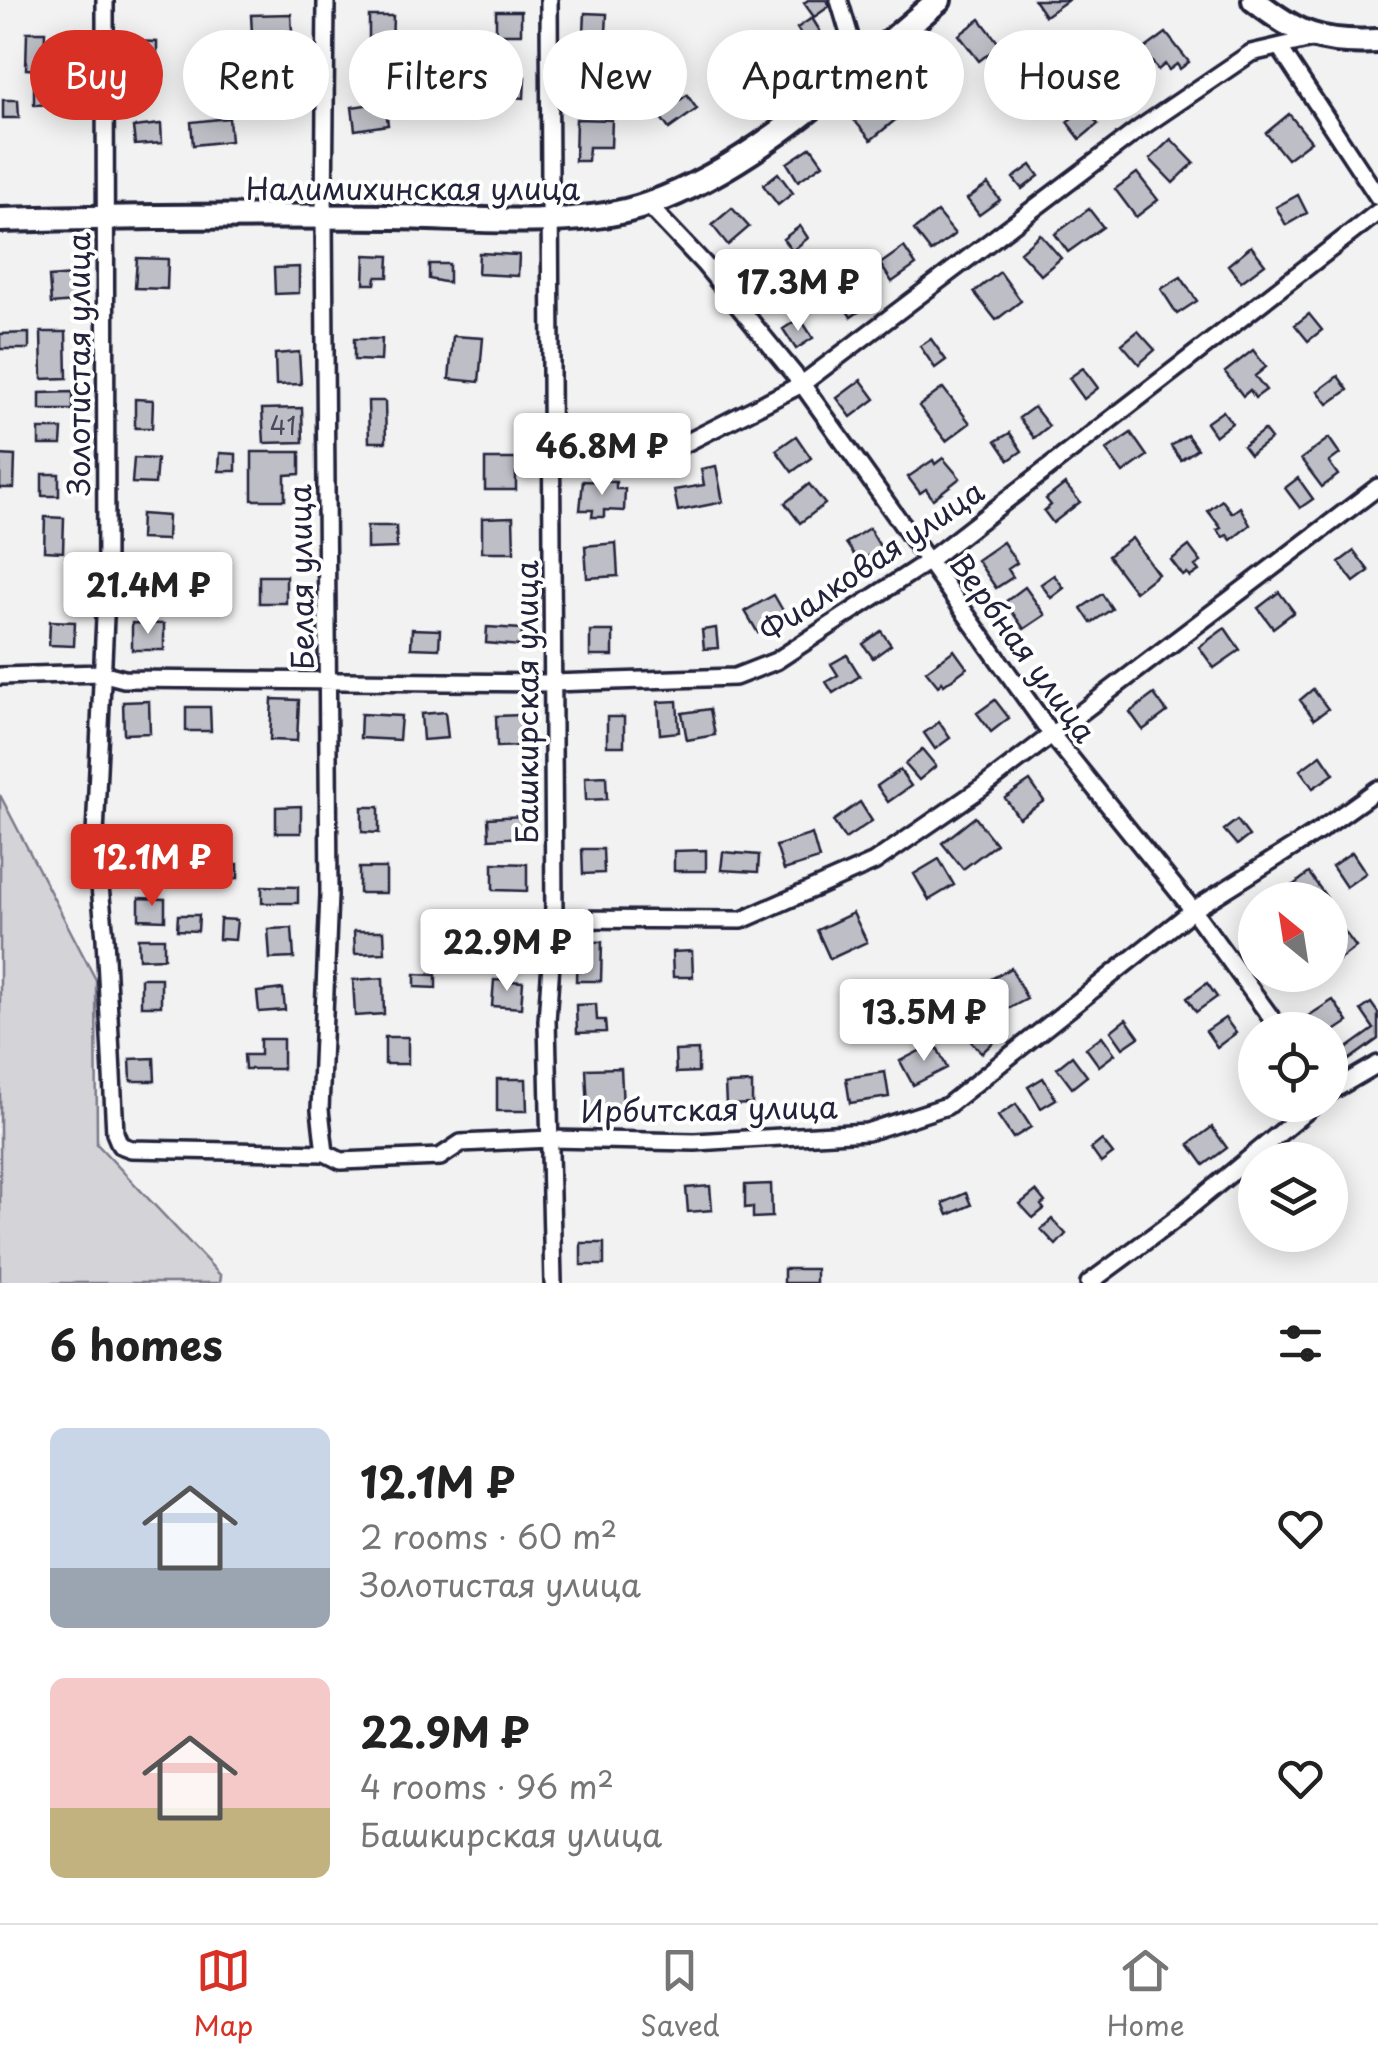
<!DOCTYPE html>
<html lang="en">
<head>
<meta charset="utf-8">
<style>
  :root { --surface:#fff; --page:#f2f2f2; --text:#222; --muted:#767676; --line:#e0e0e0; --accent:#d93025 }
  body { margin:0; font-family:"Playpen Sans",sans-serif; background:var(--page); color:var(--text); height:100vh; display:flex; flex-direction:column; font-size:38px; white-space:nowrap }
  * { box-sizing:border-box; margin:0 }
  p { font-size:32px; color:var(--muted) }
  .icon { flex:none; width:55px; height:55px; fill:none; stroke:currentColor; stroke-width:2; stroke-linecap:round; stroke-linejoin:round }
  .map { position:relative; height:1283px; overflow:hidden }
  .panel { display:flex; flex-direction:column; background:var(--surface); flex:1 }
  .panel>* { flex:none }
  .hud { position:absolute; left:30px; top:30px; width:1320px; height:90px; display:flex; gap:20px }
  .needle { width:65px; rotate:330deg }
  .controls { position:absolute; left:1238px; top:882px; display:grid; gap:20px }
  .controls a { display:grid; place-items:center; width:110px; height:110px; border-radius:50%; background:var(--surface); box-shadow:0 5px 25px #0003; font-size:50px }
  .price { position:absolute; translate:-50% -85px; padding:0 22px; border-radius:10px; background:#fff; color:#222; font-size:32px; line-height:65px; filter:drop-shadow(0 2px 5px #0008) }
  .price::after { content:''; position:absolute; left:50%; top:60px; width:30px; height:22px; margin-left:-15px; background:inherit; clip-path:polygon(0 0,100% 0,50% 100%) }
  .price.on { background:var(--accent); color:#fff }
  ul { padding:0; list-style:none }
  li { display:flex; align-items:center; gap:30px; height:250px; padding:0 50px }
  li span { display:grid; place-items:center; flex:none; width:280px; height:200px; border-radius:15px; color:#555 }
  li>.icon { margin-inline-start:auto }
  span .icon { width:120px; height:120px; fill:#fffc; stroke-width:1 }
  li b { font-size:42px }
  h2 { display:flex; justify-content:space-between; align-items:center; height:120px; padding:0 50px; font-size:42px }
  .tag { padding:0 35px; border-radius:45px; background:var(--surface); box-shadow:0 5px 25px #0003; font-size:35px; line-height:90px }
  .tag.on { background:var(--accent); color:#fff }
  .tab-bar { display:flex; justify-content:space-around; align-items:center; height:140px; border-top:2px solid var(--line); background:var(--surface); font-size:28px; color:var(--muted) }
  .tab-bar a { display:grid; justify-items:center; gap:5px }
  .tab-bar .on { color:var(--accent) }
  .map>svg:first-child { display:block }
</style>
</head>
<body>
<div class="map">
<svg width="1378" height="1283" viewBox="0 0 1378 1283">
  <rect width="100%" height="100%" fill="#f2f2f3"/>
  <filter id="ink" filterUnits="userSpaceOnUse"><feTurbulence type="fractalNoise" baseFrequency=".01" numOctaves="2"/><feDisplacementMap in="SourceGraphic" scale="20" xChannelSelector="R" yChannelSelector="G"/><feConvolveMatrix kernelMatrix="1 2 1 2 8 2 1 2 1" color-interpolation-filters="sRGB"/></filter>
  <g filter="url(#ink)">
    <path fill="#d3d3d8" stroke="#7a7a8a" stroke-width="2.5" d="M 0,795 L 96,980 L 97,1144 L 221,1276 L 220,1283 L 0,1283 Z"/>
    <path fill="#bebec6" stroke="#22223b" stroke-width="2.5" d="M 808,0 L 826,0 L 830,6 L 814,17 L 804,3 Z
      M 1034,0 L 1068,0 L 1045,16 Z
      M 496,11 L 521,11 L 521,34 L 496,34 Z
      M 585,13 L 607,14 L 606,33 L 584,33 Z
      M 291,14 L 293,50 L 253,52 L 251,15 Z
      M 369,16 L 393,16 L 392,47 L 369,47 Z
      M 812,18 L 820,31 L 805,41 L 797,28 Z
      M 980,19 L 1000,45 L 979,61 L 959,35 Z
      M 27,32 L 45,32 L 44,70 L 26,69 Z
      M 1166,33 L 1189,62 L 1180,69 L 1177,64 L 1169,70 L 1165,64 L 1158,70 L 1143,50 Z
      M 134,41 L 157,42 L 157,73 L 134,73 Z
      M 436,47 L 438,57 L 414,60 L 413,50 Z
      M 1127,55 L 1143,79 L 1117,97 L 1101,74 Z
      M 744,59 L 757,76 L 732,95 L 719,79 Z
      M 933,65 L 945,82 L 913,104 L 894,76 L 906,67 L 914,78 Z
      M 429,71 L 445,71 L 444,93 L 429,93 Z
      M 495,75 L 525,77 L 524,98 L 493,96 Z
      M 60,84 L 60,104 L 34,105 L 34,85 Z
      M 687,95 L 697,109 L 669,129 L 659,115 Z
      M 882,96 L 900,116 L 871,140 L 854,120 Z
      M 3,100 L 18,100 L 19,118 L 3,118 Z
      M 385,102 L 388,125 L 355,130 L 352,107 Z
      M 1084,107 L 1098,124 L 1080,139 L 1067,122 Z
      M 1289,114 L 1311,141 L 1287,159 L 1266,133 Z
      M 229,118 L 231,141 L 193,145 L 191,122 Z
      M 576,119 L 612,120 L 611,147 L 589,147 L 588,161 L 575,161 Z
      M 161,124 L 162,143 L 135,145 L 133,127 Z
      M 1171,139 L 1194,163 L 1173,183 L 1150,159 Z
      M 811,147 L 823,164 L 798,181 L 787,163 Z
      M 1031,165 L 1039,176 L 1022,189 L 1013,178 Z
      M 778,173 L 793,193 L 778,205 L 763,185 Z
      M 1137,173 L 1158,200 L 1136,217 L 1115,189 Z
      M 988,184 L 1000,200 L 979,215 L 967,199 Z
      M 1298,195 L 1307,213 L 1286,225 L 1276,207 Z
      M 732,208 L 749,227 L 728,245 L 712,225 Z
      M 1089,209 L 1103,227 L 1068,252 L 1055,234 Z
      M 937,212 L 955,234 L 931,252 L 914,230 Z
      M 800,226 L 808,238 L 792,251 L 783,239 Z
      M 1040,234 L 1061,258 L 1041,275 L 1020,252 Z
      M 1251,246 L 1265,264 L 1241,282 L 1228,265 Z
      M 904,247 L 916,265 L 892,282 L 880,264 Z
      M 479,253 L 519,255 L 518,276 L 478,274 Z
      M 365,255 L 389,256 L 388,277 L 376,277 L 375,284 L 364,284 Z
      M 137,258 L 168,259 L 167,289 L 135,288 Z
      M 429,264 L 449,264 L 449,283 L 429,279 Z
      M 299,267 L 299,293 L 275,294 L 274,268 Z
      M 1000,272 L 1021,301 L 996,320 L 974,292 Z
      M 72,275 L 74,302 L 51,304 L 49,277 Z
      M 1181,277 L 1197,301 L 1177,314 L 1161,289 Z
      M 851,286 L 863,309 L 851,317 L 837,296 Z
      M 1309,314 L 1322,330 L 1308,341 L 1295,325 Z
      M 800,318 L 813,338 L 796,349 L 783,329 Z
      M 1138,331 L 1155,350 L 1139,364 L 1122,344 Z
      M 41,332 L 66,332 L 67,378 L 42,379 Z
      M 29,333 L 29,349 L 0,349 L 0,334 Z
      M 453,336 L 483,338 L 479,382 L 449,379 Z
      M 354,339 L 382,339 L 381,361 L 354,360 Z
      M 931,339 L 946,360 L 935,368 L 920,346 Z
      M 1253,350 L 1266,367 L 1255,376 L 1266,390 L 1255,398 L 1250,390 L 1243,396 L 1225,372 Z
      M 299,352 L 301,384 L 276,385 L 275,354 Z
      M 1083,368 L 1098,388 L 1084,399 L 1069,378 Z
      M 1338,376 L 1348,390 L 1328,404 L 1318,391 Z
      M 861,380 L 875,399 L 851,417 L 837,398 Z
      M 943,388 L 970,423 L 946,441 L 919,406 Z
      M 73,392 L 73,410 L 40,410 L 40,393 Z
      M 135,399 L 153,400 L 152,428 L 135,428 Z
      M 368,401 L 385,401 L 386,442 L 369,442 Z
      M 1034,407 L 1049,426 L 1034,438 L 1019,418 Z
      M 302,408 L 303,442 L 264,443 L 262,409 Z
      M 1223,411 L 1232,423 L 1215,436 L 1206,423 Z
      M 39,429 L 62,429 L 61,445 L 39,445 Z
      M 1264,430 L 1271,439 L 1250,455 L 1243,446 Z
      M 1010,433 L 1022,451 L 1009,460 L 996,441 Z
      M 1131,433 L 1147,456 L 1123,473 L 1106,450 Z
      M 1187,435 L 1197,449 L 1181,460 L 1171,446 Z
      M 796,436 L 811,458 L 792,472 L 776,450 Z
      M 1329,438 L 1340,454 L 1329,462 L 1338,475 L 1322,487 L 1301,459 Z
      M 252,452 L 300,452 L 300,474 L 285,475 L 285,500 L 252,500 Z
      M 220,453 L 236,454 L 236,471 L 219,471 Z
      M 0,455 L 15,456 L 14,488 L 0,488 Z
      M 134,458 L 157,459 L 155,484 L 132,483 Z
      M 943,458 L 960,478 L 933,499 L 926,489 L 920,493 L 908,477 L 933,460 L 935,464 Z
      M 485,459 L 516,459 L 516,490 L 485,490 Z
      M 716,466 L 723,502 L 678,511 L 674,490 L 704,485 L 701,469 Z
      M 42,474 L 59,474 L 59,496 L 42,496 Z
      M 1298,478 L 1313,499 L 1300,508 L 1285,488 Z
      M 583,481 L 616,482 L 616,489 L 625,489 L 624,511 L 604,510 L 604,517 L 592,517 L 593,510 L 580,510 Z
      M 809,484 L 825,504 L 800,523 L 785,503 Z
      M 1065,484 L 1080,502 L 1053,523 L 1044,511 L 1051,505 L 1046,499 Z
      M 1222,500 L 1232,513 L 1240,507 L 1250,525 L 1231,540 L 1227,535 L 1223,537 L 1217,530 L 1221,528 L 1208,511 Z
      M 141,514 L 168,516 L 167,540 L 140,539 Z
      M 45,517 L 64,518 L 63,552 L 44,551 Z
      M 513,517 L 514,552 L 482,552 L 482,518 Z
      M 367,526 L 396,526 L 397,548 L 367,549 Z
      M 869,528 L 881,548 L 859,562 L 846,543 Z
      M 1132,538 L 1158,574 L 1135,592 L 1108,556 Z
      M 1003,542 L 1017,563 L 1008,569 L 1013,577 L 996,588 L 977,560 Z
      M 616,543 L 618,576 L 587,578 L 585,546 Z
      M 1189,546 L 1201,562 L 1195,566 L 1199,571 L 1190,577 L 1187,573 L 1183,576 L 1171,560 Z
      M 1354,551 L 1369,571 L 1354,582 L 1339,562 Z
      M 1054,575 L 1064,588 L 1051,598 L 1041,584 Z
      M 259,576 L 286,576 L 286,603 L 259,603 Z
      M 1025,587 L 1045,615 L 1024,629 L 1005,602 Z
      M 1279,592 L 1294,612 L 1273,628 L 1258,608 Z
      M 1102,594 L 1112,609 L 1091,623 L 1081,608 Z
      M 774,595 L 786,616 L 758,633 L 745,611 Z
      M 50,621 L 75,622 L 74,646 L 49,645 Z
      M 132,623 L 164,624 L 164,650 L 132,650 Z
      M 487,627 L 522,629 L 521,646 L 486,643 Z
      M 716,628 L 718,648 L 704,649 L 702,630 Z
      M 1225,628 L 1240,650 L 1214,668 L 1199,647 Z
      M 412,629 L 440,630 L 439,649 L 411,648 Z
      M 590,631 L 613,631 L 613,656 L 590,656 Z
      M 881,631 L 891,645 L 873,658 L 863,644 Z
      M 954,650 L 967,668 L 944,685 L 942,682 L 938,686 L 926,671 Z
      M 847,655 L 860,676 L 833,693 L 826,682 L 838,675 L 831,664 Z
      M 1313,689 L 1328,709 L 1314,719 L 1300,700 Z
      M 1154,694 L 1167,712 L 1143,730 L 1130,712 Z
      M 272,699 L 299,700 L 297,741 L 270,740 Z
      M 995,700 L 1009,718 L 991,732 L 977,713 Z
      M 149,701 L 150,733 L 124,734 L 123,702 Z
      M 677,701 L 679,732 L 660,734 L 658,702 Z
      M 186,707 L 210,707 L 211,731 L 186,731 Z
      M 710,709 L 715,735 L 687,740 L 682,713 Z
      M 445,712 L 448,738 L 423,740 L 421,714 Z
      M 361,714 L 401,716 L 399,740 L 360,738 Z
      M 520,715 L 522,746 L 497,747 L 496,716 Z
      M 607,717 L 624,717 L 624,746 L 607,746 Z
      M 939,722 L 950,738 L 935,749 L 924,733 Z
      M 922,749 L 936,766 L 919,780 L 905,764 Z
      M 1321,755 L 1334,774 L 1313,788 L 1300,770 Z
      M 900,770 L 911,786 L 888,802 L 877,786 Z
      M 606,776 L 607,799 L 586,800 L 585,777 Z
      M 1030,781 L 1044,801 L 1019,818 L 1005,798 Z
      M 860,802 L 872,821 L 845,839 L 833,821 Z
      M 301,806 L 301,833 L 276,833 L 276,807 Z
      M 362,807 L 379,807 L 379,833 L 362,832 Z
      M 523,816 L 524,837 L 489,839 L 488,818 Z
      M 975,817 L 996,844 L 963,869 L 942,843 Z
      M 1237,820 L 1249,836 L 1237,845 L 1224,830 Z
      M 812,834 L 819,859 L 784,870 L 776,846 Z
      M 582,849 L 603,849 L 604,873 L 583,874 Z
      M 706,850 L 706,871 L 674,871 L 674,851 Z
      M 723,852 L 759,855 L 758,872 L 721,870 Z
      M 1352,852 L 1366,873 L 1346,887 L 1332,866 Z
      M 939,859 L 954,885 L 929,900 L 914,874 Z
      M 493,863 L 527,864 L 527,891 L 493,890 Z
      M 220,864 L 238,864 L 238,878 L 220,879 Z
      M 135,866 L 158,866 L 158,883 L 135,883 Z
      M 359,868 L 386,868 L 386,893 L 359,893 Z
      M 1309,873 L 1327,898 L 1325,900 L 1303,900 L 1292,886 Z
      M 262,886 L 298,887 L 298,903 L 262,903 Z
      M 139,898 L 165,899 L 165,920 L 139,919 Z
      M 853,913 L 867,942 L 830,959 L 817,930 Z
      M 178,915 L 199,915 L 198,931 L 177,930 Z
      M 220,919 L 237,920 L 235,940 L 219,939 Z
      M 484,923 L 511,924 L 511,951 L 484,950 Z
      M 292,928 L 294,958 L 270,959 L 268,929 Z
      M 354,931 L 384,931 L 385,953 L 355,954 Z
      M 1344,931 L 1356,947 L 1339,960 L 1330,948 L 1330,941 Z
      M 138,938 L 164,938 L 164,958 L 139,959 Z
      M 577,941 L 602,942 L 601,981 L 576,981 Z
      M 692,951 L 693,977 L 673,977 L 672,952 Z
      M 1011,968 L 1027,999 L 1000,1013 L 984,983 Z
      M 415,974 L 436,975 L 436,988 L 415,987 Z
      M 141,978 L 161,978 L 161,1006 L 141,1006 Z
      M 383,978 L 384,1014 L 355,1016 L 353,980 Z
      M 494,980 L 523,982 L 521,1008 L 492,1006 Z
      M 1207,983 L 1217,997 L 1196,1012 L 1187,998 Z
      M 283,989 L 285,1010 L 259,1012 L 257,992 Z
      M 1333,1000 L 1348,1022 L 1330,1034 L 1330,1030 L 1313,1030 L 1305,1018 Z
      M 1371,1003 L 1378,1013 L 1378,1039 L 1339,1067 L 1332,1059 L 1374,1029 L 1361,1010 Z
      M 596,1004 L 597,1020 L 605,1020 L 606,1032 L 577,1033 L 576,1005 Z
      M 984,1009 L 1005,1031 L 982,1053 L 961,1031 Z
      M 1225,1018 L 1236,1033 L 1217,1047 L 1206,1031 Z
      M 1126,1019 L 1139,1037 L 1123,1048 L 1111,1031 Z
      M 1102,1036 L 1115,1054 L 1099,1066 L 1086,1048 Z
      M 385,1037 L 408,1037 L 408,1064 L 385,1064 Z
      M 260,1039 L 283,1039 L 283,1069 L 245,1069 L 244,1055 L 260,1055 Z
      M 935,1043 L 947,1068 L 913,1085 L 900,1061 Z
      M 698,1050 L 698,1072 L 676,1073 L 675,1051 Z
      M 1072,1056 L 1087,1076 L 1072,1088 L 1057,1068 Z
      M 154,1058 L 155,1081 L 131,1081 L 130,1059 Z
      M 621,1068 L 623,1108 L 588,1110 L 586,1069 Z
      M 885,1072 L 889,1097 L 850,1103 L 846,1078 Z
      M 1043,1078 L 1056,1099 L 1041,1108 L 1028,1087 Z
      M 497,1079 L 526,1079 L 527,1111 L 497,1111 Z
      M 752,1083 L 752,1104 L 726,1105 L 725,1084 Z
      M 1016,1104 L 1031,1127 L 1013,1138 L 998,1116 Z
      M 1212,1127 L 1227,1148 L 1204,1165 L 1189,1144 Z
      M 1102,1140 L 1113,1154 L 1101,1163 L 1091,1149 Z
      M 771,1184 L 772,1217 L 753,1218 L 753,1207 L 745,1208 L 745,1185 Z
      M 710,1186 L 712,1210 L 688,1212 L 686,1188 Z
      M 1036,1191 L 1045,1202 L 1041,1205 L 1044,1209 L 1033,1218 L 1020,1204 Z
      M 966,1193 L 971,1205 L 948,1215 L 943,1203 Z
      M 1052,1219 L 1066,1234 L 1056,1245 L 1041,1229 Z
      M 581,1243 L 604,1243 L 604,1265 L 581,1265 Z
      M 784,1269 L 816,1269 L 816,1283 L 784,1283 Z"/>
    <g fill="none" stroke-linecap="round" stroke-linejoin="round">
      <g stroke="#22223b" stroke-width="22">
        <path id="street" d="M 105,0 L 106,596 L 95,835 L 105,938 L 115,1133 L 120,1145 L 131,1149 L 325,1153 L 341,1161 L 440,1157 L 461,1143 L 551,1139 L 695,1142 L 867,1132 L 947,1106 L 1193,910 L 1319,831 L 1378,789
          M 549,0 L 554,919 L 547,1021 L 553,1283
          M 839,0 L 859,67
          M 1280,48 L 1378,197
          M 648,205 L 704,264 L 802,384 L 1052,735 L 1193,910 L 1280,1030
          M 680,446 L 802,384 L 1139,129 L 1251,53 L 1316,38
          M 0,676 L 101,673 L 124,679 L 552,683 L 735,677 L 776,661 L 927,562 L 1378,212
          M 554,919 L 742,920 L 874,862 L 983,787 L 1378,487
          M 1330,1092 L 1378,1064
          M 325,1153 L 320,1110 L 329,895 L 324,216 L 326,0
          M 1089,1283 L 1173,1221 L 1314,1105"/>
      </g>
      <g stroke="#22223b" stroke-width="30">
        <path id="secondary" d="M 1254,0 C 1298,35 1321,44 1378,41
          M 0,220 C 131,216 263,216 394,217 C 470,218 577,230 649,204 C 757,166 852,73 939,0"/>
      </g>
      <use href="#street" stroke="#fff" stroke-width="15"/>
      <use href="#secondary" stroke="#fff" stroke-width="22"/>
    </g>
  </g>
  <g text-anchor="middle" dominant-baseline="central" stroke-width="8" stroke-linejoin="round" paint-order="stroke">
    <g font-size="25" fill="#49495e">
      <text x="283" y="425">41</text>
    </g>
    <g font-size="30" fill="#22223b" stroke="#fff">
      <text x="413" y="187">Налимихинская улица</text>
      <text transform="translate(77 364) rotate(-90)">Золотистая улица</text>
      <text transform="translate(871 560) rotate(-34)">Фиалковая улица</text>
      <text transform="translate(300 577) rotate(-91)">Белая улица</text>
      <text transform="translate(1024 647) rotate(54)">Вербная улица</text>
      <text transform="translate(525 702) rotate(-90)">Башкирская улица</text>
      <text transform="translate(709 1108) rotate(-1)">Ирбитская улица</text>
    </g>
  </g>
</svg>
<div class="controls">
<a><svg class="needle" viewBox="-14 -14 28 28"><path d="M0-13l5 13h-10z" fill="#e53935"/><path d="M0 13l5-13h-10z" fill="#767676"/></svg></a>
<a><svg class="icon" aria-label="locate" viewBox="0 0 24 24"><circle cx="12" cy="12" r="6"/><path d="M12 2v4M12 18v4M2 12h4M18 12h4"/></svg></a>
<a><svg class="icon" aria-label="layers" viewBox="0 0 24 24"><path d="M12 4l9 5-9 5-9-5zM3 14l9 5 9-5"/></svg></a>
</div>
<b class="price" style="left:798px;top:334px">17.3M ₽</b>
<b class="price" style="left:602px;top:498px">46.8M ₽</b>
<b class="price" style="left:148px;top:637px">21.4M ₽</b>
<b class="price on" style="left:152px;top:909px">12.1M ₽</b>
<b class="price" style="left:507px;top:994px">22.9M ₽</b>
<b class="price" style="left:924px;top:1064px">13.5M ₽</b>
<div class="hud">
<a class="tag on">Buy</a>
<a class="tag">Rent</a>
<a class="tag">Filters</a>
<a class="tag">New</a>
<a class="tag">Apartment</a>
<a class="tag">House</a>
</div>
</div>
<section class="panel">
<h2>6 homes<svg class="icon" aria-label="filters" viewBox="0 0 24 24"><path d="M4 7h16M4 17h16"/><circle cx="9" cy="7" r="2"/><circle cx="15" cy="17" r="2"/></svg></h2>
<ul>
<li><span style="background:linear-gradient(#c9d6e8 70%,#9aa5b1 0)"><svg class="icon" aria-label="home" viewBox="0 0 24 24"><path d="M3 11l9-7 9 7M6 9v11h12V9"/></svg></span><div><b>12.1M ₽</b><p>2 rooms · 60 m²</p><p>Золотистая улица</p></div><svg class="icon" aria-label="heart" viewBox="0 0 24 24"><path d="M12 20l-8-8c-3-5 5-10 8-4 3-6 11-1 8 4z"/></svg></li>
<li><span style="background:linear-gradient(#f6c9c9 65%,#c2b280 0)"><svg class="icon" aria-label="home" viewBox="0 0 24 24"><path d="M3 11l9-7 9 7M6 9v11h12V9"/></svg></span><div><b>22.9M ₽</b><p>4 rooms · 96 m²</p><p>Башкирская улица</p></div><svg class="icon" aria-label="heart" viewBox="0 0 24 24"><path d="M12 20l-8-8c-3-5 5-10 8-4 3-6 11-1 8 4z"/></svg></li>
</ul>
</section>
<nav class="tab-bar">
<a class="on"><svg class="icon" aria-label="map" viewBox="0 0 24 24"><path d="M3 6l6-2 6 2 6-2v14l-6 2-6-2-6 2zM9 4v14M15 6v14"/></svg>Map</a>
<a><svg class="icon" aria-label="saved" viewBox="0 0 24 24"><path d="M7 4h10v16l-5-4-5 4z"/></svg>Saved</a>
<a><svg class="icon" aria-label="home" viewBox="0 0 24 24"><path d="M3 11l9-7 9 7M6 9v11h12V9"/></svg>Home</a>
</nav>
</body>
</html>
